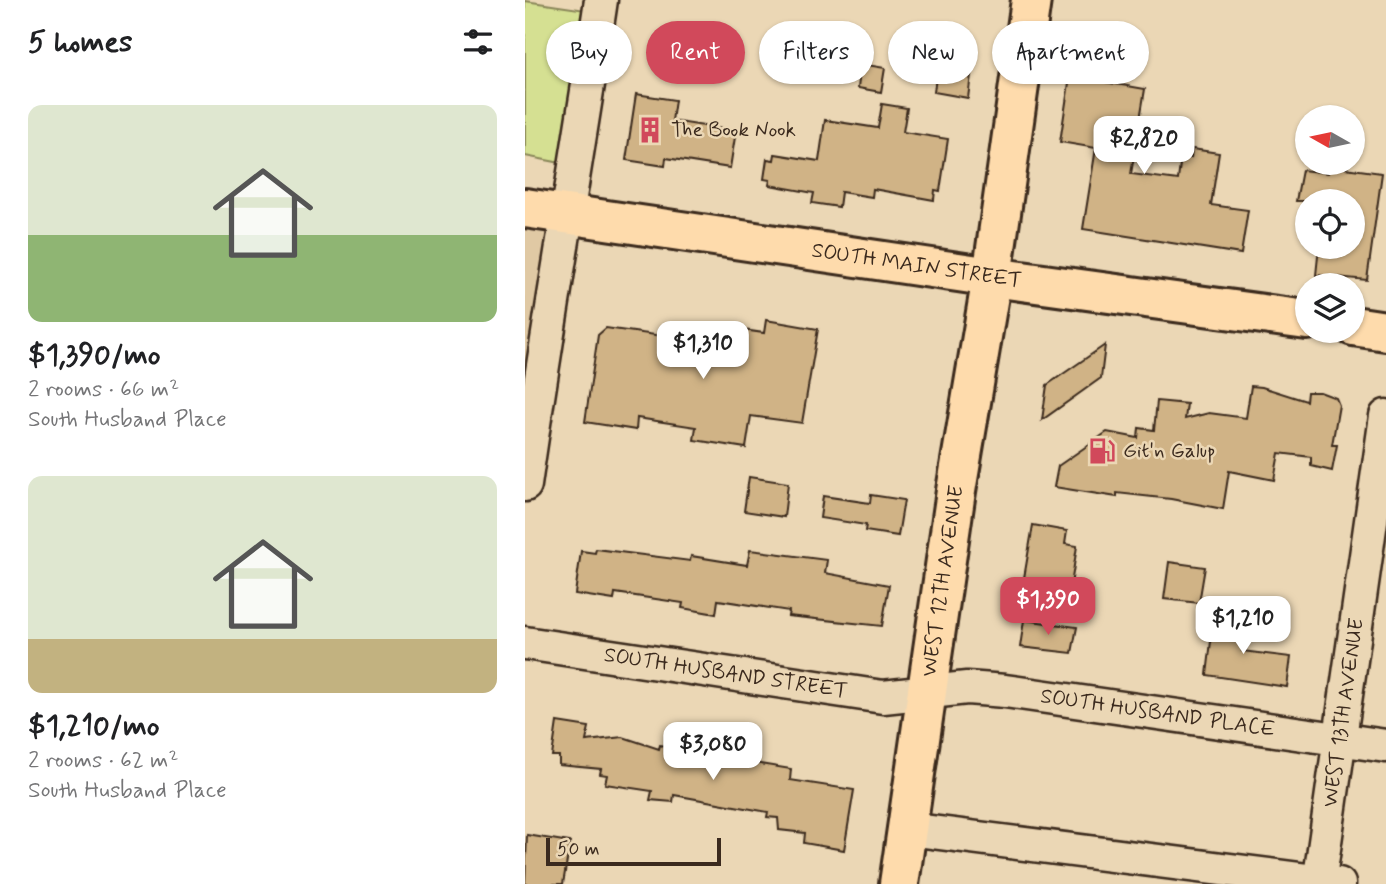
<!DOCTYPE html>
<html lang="en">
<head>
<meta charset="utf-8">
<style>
  :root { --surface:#fff; --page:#f2f2f2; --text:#202124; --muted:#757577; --accent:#d1495b }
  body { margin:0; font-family:Mynerve,sans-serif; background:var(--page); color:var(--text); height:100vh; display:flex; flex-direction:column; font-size:26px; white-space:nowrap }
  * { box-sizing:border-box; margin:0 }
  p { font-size:23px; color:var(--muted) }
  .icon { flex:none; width:38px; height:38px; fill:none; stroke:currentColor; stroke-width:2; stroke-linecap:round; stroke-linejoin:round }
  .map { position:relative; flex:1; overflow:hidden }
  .drawer { display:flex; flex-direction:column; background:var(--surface); width:525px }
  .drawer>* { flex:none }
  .banner { position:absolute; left:21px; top:21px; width:665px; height:63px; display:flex; gap:14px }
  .needle { width:46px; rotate:279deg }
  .fabs { position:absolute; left:770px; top:105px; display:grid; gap:14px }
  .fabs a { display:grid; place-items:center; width:70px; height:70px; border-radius:50%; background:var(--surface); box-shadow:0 2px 5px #0004; font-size:35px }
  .scale { position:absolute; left:21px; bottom:18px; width:175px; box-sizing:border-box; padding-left:7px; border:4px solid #3b2a1e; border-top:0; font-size:19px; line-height:24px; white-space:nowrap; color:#3b2a1e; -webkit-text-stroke:5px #ebd7b5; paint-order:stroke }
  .price { position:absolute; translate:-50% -60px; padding:0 16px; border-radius:14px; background:#fff; color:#222; font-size:23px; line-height:46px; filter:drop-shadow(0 2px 4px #0008) }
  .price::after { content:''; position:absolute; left:50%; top:42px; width:21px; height:16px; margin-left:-10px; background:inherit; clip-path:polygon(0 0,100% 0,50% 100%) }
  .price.on { background:var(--accent); color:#fff }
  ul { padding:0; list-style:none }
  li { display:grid; align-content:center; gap:14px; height:371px; padding:0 28px }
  li span { display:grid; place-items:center; height:217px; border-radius:14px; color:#555 }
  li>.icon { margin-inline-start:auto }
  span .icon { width:126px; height:126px; fill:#fffc; stroke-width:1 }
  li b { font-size:30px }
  h2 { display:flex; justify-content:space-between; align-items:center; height:84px; padding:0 28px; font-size:30px }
  .chip { padding:0 24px; border-radius:32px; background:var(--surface); box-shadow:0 2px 5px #0004; font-size:24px; line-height:63px }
  .chip.on { background:var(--accent); color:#fff }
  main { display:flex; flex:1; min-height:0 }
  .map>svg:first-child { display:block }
</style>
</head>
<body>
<main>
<section class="drawer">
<h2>5 homes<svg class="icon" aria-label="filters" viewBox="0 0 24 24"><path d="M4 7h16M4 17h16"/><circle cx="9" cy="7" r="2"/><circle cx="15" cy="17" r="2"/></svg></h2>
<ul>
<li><span style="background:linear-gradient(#dfe7d0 60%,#8fb573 0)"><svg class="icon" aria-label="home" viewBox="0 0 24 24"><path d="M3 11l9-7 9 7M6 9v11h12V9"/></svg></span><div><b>$1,390/mo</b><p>2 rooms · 66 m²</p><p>South Husband Place</p></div></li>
<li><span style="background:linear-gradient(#dfe7d0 75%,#c2b280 0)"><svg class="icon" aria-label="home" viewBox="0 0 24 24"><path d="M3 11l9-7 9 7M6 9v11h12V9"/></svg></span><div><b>$1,210/mo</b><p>2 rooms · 62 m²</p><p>South Husband Place</p></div></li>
</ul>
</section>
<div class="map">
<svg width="861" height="884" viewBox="0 0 861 884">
  <rect width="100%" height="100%" fill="#ebd7b5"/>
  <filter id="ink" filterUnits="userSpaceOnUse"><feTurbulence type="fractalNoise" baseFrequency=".0143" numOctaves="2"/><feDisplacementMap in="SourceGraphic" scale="14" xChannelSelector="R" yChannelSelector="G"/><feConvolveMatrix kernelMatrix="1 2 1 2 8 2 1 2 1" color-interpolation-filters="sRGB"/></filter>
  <g filter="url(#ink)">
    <path fill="#e0c9a4" d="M 0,209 L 46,217 L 0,428 Z"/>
    <path fill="#d5e092" stroke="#888558" stroke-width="2" d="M 0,1 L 61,10 L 36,163 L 0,156 Z"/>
    <path fill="#d0b386" stroke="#3b2a1e" stroke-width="2" d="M 336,64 L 360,68 L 356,92 L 333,88 Z
      M 412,69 L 446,75 L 443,98 L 409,92 Z
      M 545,76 L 620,89 L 606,174 L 653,180 L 656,156 L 666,158 L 667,149 L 694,153 L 686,205 L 723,210 L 716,254 L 558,229 L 571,148 L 535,142 Z
      M 111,94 L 150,100 L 147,121 L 211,131 L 205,168 L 141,158 L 140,166 L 101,160 Z
      M 357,104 L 382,108 L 378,132 L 423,139 L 415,191 L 410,190 L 409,200 L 348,189 L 347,197 L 316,192 L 314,207 L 287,203 L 289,193 L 244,185 L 245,180 L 239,179 L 242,159 L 249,160 L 250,154 L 294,161 L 300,120 L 353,128 Z
      M 805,166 L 857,173 L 842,280 L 791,275 L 794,247 L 828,247 L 828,201 L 771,201 L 777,170 L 803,173 Z
      M 241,320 L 293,329 L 277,423 L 226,416 L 221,448 L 169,440 L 171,427 L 112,418 L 111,430 L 60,422 L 73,335 L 81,328 L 152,338 L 149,354 L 192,361 L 197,327 L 239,333 Z
      M 580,345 L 576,378 L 517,420 L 522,385 Z
      M 726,386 L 737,387 L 781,401 L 782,392 L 795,392 L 811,398 L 814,405 L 807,445 L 812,445 L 807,471 L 786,466 L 786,457 L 754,453 L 749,480 L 704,471 L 698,509 L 646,499 L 592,493 L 592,497 L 529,487 L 533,466 L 582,432 L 613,438 L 614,428 L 629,430 L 632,401 L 662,404 L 660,419 L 684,413 L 721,418 Z
      M 224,477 L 263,483 L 259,517 L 219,511 Z
      M 346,495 L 379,500 L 373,536 L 340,531 L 341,525 L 295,518 L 298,496 L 345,503 Z
      M 508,525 L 542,531 L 540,544 L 552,546 L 546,585 L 499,578 Z
      M 71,549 L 165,561 L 166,556 L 222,565 L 225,550 L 302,560 L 300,573 L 364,585 L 357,626 L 263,616 L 264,611 L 193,600 L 191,614 L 157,608 L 158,603 L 90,593 L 89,600 L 50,594 L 56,551 L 70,553 Z
      M 644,562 L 680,567 L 674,603 L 639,599 Z
      M 689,616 L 716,617 L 721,626 L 717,651 L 766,657 L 762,687 L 682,675 Z
      M 499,620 L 552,627 L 547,653 L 495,647 Z
      M 32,722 L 64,727 L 61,741 L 98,737 L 134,749 L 135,745 L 164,749 L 163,752 L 217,758 L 217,761 L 266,769 L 265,780 L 329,790 L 319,850 L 279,843 L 280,833 L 254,830 L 253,818 L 242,817 L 243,812 L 149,795 L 148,802 L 125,800 L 127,791 L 80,784 L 82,775 L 75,774 L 76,769 L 34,765 L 34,756 L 27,756 Z
      M 2,835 L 45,842 L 38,884 L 0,884 Z"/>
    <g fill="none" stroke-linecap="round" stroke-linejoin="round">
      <g stroke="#3b2a1e" stroke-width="37">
        <g id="minor">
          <path d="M 0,485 C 23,323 52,162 76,0"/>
          <path id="s1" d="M 0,643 L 358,697 L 442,688 L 480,691 L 861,746"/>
          <path d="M 383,829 L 814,884"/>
          <path id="s2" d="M 794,884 L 861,416"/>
        </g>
      </g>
      <g stroke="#3b2a1e" stroke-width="44">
        <g id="major">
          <path id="s3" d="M 0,208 L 467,277 L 782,320"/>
          <path d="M 828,326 L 861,331"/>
          <path id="s4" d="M 374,884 L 431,491 L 467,277 L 506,0"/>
        </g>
      </g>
      <use href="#minor" stroke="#ebd7b5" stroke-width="32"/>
      <use href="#major" stroke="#fedbac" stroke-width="38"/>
    </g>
  </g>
  <defs>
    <g id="building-bare" transform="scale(2.1)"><path d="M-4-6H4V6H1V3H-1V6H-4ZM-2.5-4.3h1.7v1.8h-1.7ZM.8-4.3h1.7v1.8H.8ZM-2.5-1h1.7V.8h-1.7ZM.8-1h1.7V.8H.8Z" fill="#d1495b" stroke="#ebd7b5" stroke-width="2.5" paint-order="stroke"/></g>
    <g id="fuel-bare" transform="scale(2.1)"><path d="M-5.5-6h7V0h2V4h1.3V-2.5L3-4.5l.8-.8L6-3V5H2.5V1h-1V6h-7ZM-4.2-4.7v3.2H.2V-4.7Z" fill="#d1495b" stroke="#ebd7b5" stroke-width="2.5" paint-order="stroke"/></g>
  </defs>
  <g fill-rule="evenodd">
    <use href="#building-bare" x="125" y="130"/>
    <use href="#fuel-bare" x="577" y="451"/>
  </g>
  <g text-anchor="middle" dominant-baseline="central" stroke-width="5" stroke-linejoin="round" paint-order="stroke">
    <g font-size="21" fill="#3b2a1e" stroke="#ebd7b5" text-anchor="start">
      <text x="146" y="130">The Book Nook</text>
      <text x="598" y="451">Git'n Galup</text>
    </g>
    <g font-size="21" fill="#3b2a1e" stroke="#ebd7b5">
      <text stroke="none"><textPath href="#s3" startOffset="396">SOUTH MAIN STREET</textPath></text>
      <text stroke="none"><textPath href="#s4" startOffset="306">WEST 12TH AVENUE</textPath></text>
      <text stroke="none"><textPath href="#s1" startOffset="203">SOUTH HUSBAND STREET</textPath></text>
      <text stroke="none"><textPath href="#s2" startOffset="173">WEST 13TH AVENUE</textPath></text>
      <text stroke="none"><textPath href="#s1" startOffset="639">SOUTH HUSBAND PLACE</textPath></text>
    </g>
  </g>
</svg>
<div class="fabs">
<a><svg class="needle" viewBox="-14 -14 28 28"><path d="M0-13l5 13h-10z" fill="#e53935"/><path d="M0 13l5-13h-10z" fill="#757577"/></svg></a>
<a><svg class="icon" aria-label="locate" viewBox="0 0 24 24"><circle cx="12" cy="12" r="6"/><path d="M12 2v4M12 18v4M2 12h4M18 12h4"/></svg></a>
<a><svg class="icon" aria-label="layers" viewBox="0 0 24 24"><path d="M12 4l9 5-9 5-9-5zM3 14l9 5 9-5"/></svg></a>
</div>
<div class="scale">50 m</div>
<b class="price" style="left:619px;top:176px">$2,820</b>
<b class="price" style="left:178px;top:381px">$1,310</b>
<b class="price on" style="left:523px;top:637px">$1,390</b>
<b class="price" style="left:718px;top:656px">$1,210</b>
<b class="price" style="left:188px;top:782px">$3,080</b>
<div class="banner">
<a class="chip">Buy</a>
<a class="chip on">Rent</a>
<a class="chip">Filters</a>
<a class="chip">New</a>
<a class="chip">Apartment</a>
</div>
</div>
</main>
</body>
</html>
